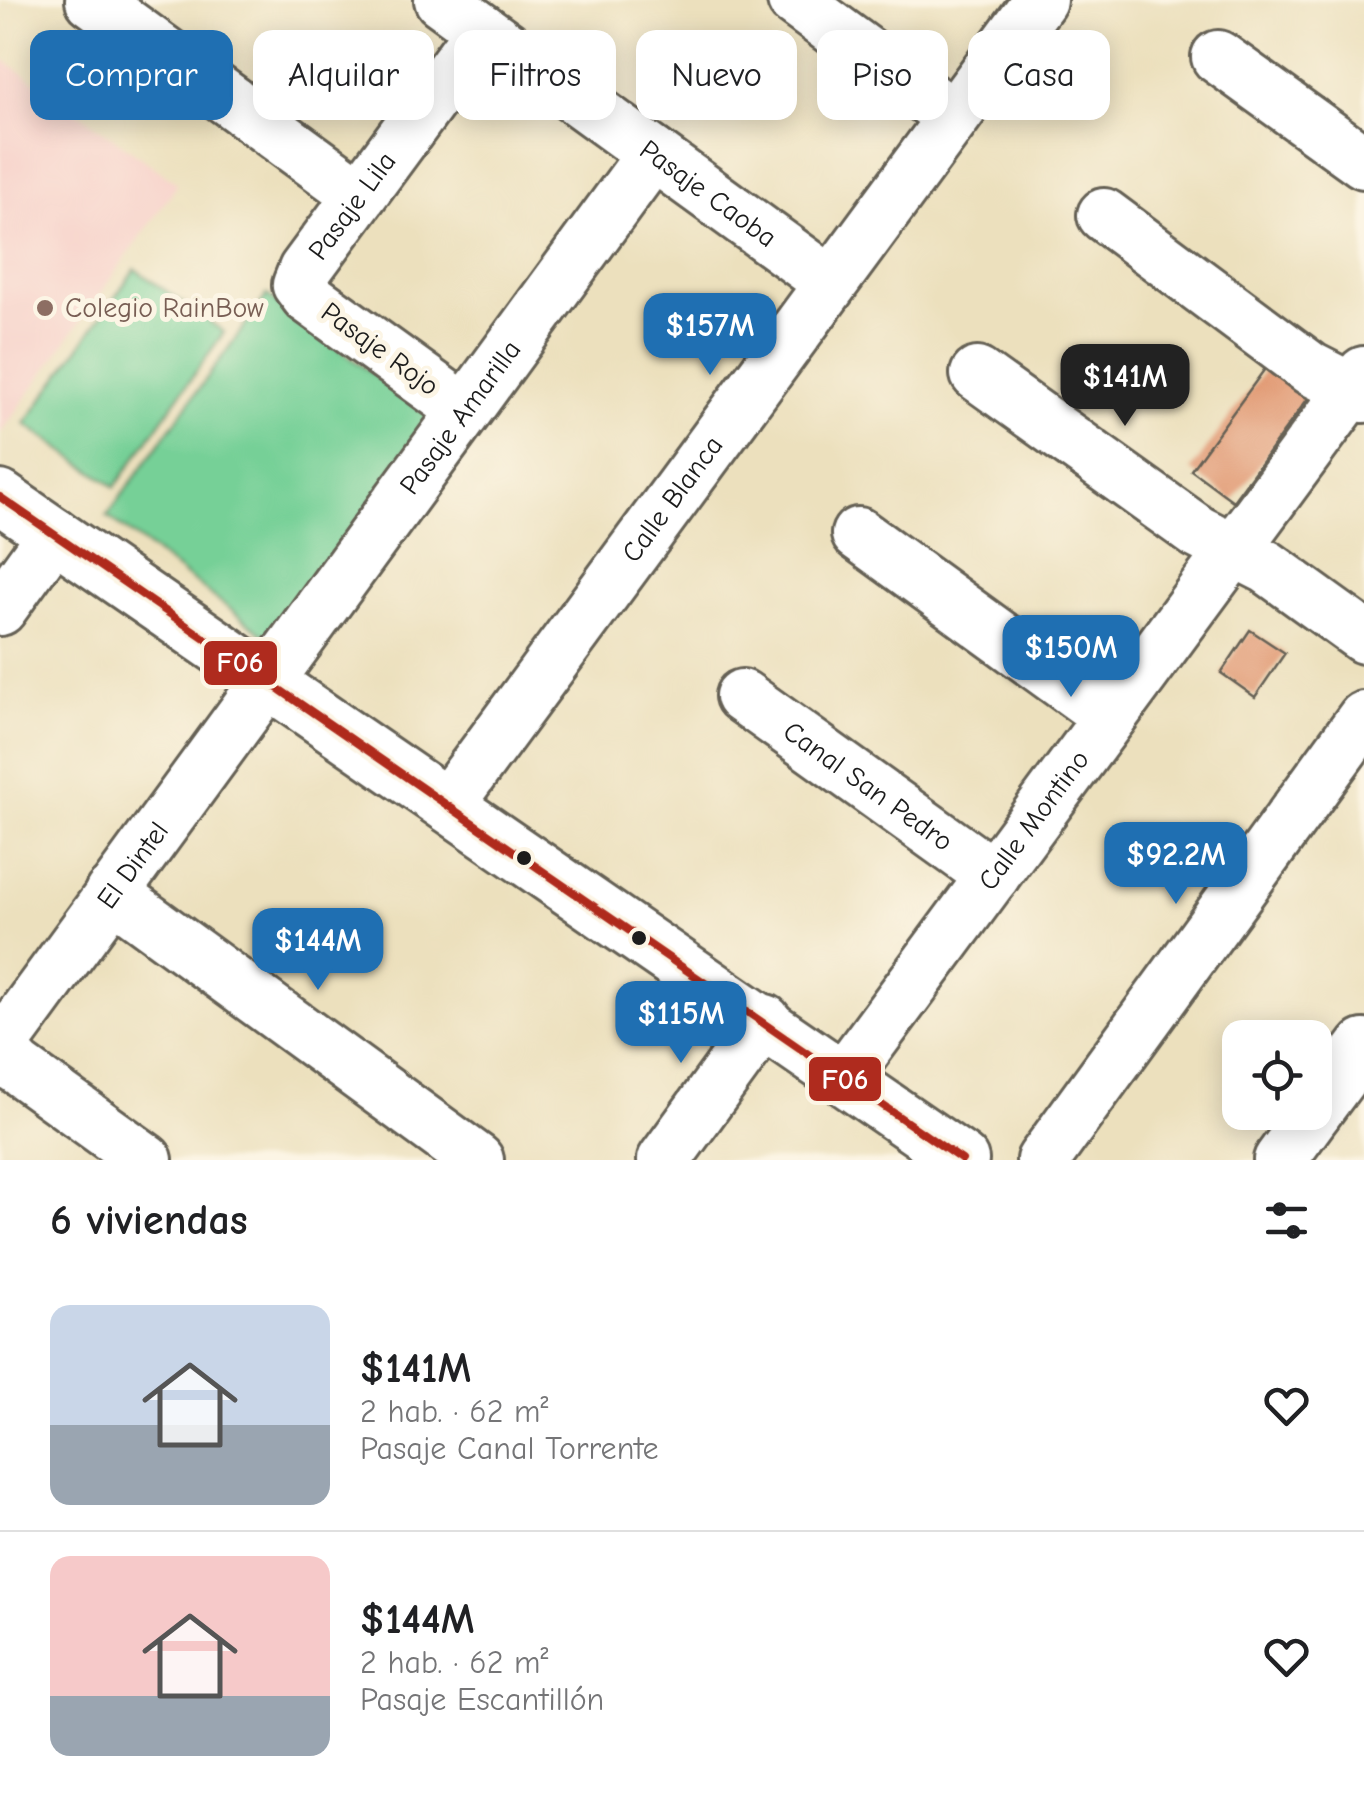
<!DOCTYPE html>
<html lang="es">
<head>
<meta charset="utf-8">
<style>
  :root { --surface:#fff; --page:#f2f2f2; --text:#202124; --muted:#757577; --line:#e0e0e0; --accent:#1f6fb2 }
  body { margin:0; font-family:"Comic Neue",sans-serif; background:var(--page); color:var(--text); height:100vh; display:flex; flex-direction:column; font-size:38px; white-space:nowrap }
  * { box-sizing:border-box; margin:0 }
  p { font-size:32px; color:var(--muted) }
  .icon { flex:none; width:55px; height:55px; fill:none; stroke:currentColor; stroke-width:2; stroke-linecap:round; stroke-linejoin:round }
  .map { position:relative; height:1160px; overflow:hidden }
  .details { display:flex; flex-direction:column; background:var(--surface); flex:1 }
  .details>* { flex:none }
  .top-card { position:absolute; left:30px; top:30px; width:1305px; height:90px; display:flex; gap:20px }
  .controls { position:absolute; left:1222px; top:1020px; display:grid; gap:20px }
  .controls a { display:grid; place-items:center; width:110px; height:110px; border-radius:20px; background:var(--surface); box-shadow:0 5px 25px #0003; font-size:50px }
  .price { position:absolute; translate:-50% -85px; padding:0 22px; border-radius:20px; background:var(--accent); color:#fff; font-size:32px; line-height:65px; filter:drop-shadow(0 2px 5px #0008) }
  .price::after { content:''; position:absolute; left:50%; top:60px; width:30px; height:22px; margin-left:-15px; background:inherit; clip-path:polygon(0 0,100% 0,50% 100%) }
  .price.active { background:#222; color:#fff }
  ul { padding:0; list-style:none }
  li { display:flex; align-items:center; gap:30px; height:250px; padding:0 50px }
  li+li { border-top:2px solid var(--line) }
  li span { display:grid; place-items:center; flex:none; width:280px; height:200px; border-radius:20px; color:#555 }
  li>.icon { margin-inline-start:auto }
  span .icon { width:120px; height:120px; fill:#fffc; stroke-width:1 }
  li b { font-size:42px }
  h2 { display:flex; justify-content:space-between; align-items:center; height:120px; padding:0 50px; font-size:42px }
  .chip { padding:0 35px; border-radius:20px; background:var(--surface); box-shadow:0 5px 25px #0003; font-size:35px; line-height:90px }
  .chip.active { background:var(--accent); color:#fff }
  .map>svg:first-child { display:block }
</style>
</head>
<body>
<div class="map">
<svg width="1364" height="1160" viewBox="0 0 1364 1160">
  <rect width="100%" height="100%" fill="#fcf5e5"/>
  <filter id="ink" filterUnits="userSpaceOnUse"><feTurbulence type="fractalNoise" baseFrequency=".01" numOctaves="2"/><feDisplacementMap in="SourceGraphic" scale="20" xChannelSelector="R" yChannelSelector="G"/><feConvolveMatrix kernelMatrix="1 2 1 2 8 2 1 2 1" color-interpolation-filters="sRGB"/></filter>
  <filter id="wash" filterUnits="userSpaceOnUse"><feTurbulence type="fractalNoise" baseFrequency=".0048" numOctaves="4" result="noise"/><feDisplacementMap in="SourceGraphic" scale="40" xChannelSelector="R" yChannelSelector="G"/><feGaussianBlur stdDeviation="2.25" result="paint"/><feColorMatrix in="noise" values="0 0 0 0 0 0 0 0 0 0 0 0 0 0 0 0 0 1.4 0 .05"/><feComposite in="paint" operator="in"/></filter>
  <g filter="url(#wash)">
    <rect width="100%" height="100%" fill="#ece0bd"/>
    <path fill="#f7d0c9" d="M 0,57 L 178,184 L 1,433 L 0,432 Z"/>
    <path fill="#76d097" stroke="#49765a" stroke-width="2.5" d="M 135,269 L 224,332 L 115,487 L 25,424 Z
      M 267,295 L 444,427 L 280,647 L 107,516 Z"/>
    <g id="blocks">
      <path fill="#e0956e" d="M 1267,366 L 1309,397 L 1233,501 L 1191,470 Z
        M 1250,630 L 1285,653 L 1255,697 L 1221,673 Z"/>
    </g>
  </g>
  <g filter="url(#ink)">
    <use href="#blocks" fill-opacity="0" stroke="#656154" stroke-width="2.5"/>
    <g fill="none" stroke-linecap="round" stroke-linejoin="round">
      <g stroke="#656154" stroke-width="58">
        <g id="minor">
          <path d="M 92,0 L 360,195"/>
          <path id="s1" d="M 441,0 L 831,283"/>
          <path d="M 794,0 L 953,117"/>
          <path d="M 1218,57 L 1364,162"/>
          <path d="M 1104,215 L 1311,369 L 1364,396"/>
          <path d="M 977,374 L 1198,532 L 1267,567 L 1364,637"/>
          <path id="s2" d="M 463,409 L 308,297 L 299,285 L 305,270 L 482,30"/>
          <path d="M 0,497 L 962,1160"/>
          <path d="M 858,534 L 1110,717"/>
          <path d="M 0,609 L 54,534"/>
          <path id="s3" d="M 742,696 L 993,876"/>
          <path id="s4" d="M 447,805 L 1040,0"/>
          <path d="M 111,893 L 477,1160"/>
          <path id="s5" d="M 0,1047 L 653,154"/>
          <path d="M 0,1049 L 18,1068 L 146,1160"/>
          <path id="s6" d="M 845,1076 L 1364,373"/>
          <path d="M 1315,1112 L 1364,1046"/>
          <path d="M 664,1160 L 765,1021"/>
          <path d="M 1043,1160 L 1364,718"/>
          <path d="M 1280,1160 L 1315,1112"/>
        </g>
      </g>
      <use href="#minor" stroke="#fff" stroke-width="52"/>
      <g stroke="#fcf5e5" stroke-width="15">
        <path id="bus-1" d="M 0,497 L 962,1160"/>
      </g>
      <use href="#bus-1" stroke="#af2b1e" stroke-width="8"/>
    </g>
  </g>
  <circle fill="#8d6e63" stroke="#fcf5e5" stroke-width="4" cx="45" cy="308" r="10"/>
  <g fill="#1c1c1c" stroke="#fcf5e5" stroke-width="4">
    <circle cx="524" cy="858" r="9"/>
    <circle cx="639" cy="938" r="9"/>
  </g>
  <g text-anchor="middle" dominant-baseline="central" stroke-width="10" stroke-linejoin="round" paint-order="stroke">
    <g font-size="28" fill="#1c1c1c" stroke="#fcf5e5">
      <text stroke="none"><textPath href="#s1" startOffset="330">Pasaje Caoba</textPath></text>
      <text stroke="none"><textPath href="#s2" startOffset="302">Pasaje Lila</textPath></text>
      <text transform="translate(380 349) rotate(36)">Pasaje Rojo</text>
      <text stroke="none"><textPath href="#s5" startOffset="780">Pasaje Amarilla</textPath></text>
      <text stroke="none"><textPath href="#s4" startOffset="380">Calle Blanca</textPath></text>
      <text stroke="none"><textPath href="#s3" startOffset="155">Canal San Pedro</textPath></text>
      <text stroke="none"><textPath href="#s6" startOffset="318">Calle Montino</textPath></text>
      <text stroke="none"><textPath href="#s5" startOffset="225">El Dintel</textPath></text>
    </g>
    <g font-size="28" fill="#785e54" stroke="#fcf5e5" text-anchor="start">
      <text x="65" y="308">Colegio RainBow</text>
    </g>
  </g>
  <g stroke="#fcf5e5" stroke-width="4">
    <rect x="202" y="639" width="77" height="48" rx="10" fill="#af2b1e"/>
    <rect x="807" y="1055" width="76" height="48" rx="10" fill="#af2b1e"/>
  </g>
  <g font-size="28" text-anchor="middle" font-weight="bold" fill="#fff">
    <text x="240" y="672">F06</text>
    <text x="845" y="1089">F06</text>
  </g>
</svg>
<div class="controls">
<a><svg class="icon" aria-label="locate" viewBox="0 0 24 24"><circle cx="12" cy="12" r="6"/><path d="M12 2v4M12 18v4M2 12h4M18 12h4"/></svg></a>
</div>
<b class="price" style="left:710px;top:378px">$157M</b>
<b class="price active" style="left:1125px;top:429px">$141M</b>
<b class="price" style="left:1071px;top:700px">$150M</b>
<b class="price" style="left:1176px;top:907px">$92.2M</b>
<b class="price" style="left:318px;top:993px">$144M</b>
<b class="price" style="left:681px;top:1066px">$115M</b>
<div class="top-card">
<a class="chip active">Comprar</a>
<a class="chip">Alquilar</a>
<a class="chip">Filtros</a>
<a class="chip">Nuevo</a>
<a class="chip">Piso</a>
<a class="chip">Casa</a>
</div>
</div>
<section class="details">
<h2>6 viviendas<svg class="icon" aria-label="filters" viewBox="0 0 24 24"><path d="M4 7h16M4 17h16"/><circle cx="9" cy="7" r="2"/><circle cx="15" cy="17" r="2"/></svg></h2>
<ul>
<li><span style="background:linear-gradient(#c9d6e8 60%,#9aa5b1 0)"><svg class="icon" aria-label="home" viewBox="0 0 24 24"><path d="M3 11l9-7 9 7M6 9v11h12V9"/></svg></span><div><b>$141M</b><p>2 hab. · 62 m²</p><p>Pasaje Canal Torrente</p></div><svg class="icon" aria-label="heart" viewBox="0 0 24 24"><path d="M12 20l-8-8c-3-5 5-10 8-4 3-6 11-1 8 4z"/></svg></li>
<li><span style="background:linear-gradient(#f6c9c9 70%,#9aa5b1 0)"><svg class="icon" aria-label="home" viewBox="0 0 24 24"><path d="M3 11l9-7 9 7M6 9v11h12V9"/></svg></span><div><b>$144M</b><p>2 hab. · 62 m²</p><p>Pasaje Escantillón</p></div><svg class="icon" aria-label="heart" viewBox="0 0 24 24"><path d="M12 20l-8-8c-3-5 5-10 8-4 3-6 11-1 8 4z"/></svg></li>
</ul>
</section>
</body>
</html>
